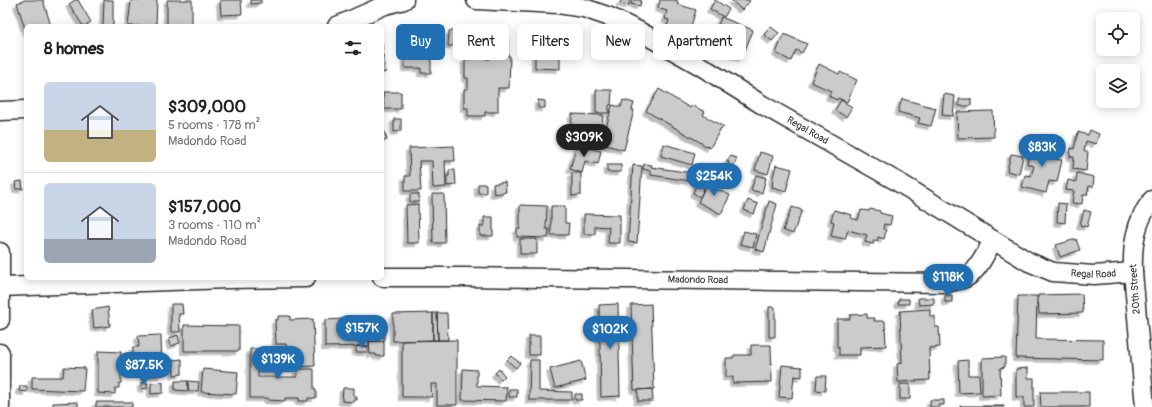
<!DOCTYPE html>
<html lang="en">
<head>
<meta charset="utf-8">
<style>
  :root { --surface:#fff; --page:#f6f6f6; --text:#222; --muted:#767676; --line:#e0e0e0; --accent:#1f6fb2 }
  body { margin:0; font-family:Pangolin,sans-serif; background:var(--page); color:var(--text); height:100vh; display:flex; flex-direction:column; font-size:15px; white-space:nowrap }
  * { box-sizing:border-box; margin:0 }
  p { font-size:13px; color:var(--muted) }
  .icon { flex:none; width:22px; height:22px; fill:none; stroke:currentColor; stroke-width:2; stroke-linecap:round; stroke-linejoin:round }
  .map { position:relative; flex:1; overflow:hidden }
  .panel { position:absolute; left:24px; top:24px; width:360px; height:256px; display:flex; flex-direction:column; background:var(--surface); border-radius:6px; box-shadow:0 2px 10px #0003 }
  .panel>* { flex:none }
  .hud { position:absolute; left:396px; top:24px; width:380px; height:36px; display:flex; gap:8px }
  .buttons { position:absolute; left:1096px; top:12px; display:grid; gap:8px }
  .buttons a { display:grid; place-items:center; width:44px; height:44px; border-radius:6px; background:var(--surface); box-shadow:0 2px 10px #0003; font-size:20px }
  .price { position:absolute; translate:-50% -34px; padding:0 9px; border-radius:14px; background:var(--accent); color:#fff; font-size:13px; line-height:26px; filter:drop-shadow(0 1px 2px #0008) }
  .price::after { content:''; position:absolute; left:50%; top:24px; width:12px; height:9px; margin-left:-6px; background:inherit; clip-path:polygon(0 0,100% 0,50% 100%) }
  .price.selected { background:#222; color:#fff }
  ul { padding:0; list-style:none }
  li { display:flex; align-items:center; gap:12px; height:100px; padding:0 20px }
  li+li { border-top:1px solid var(--line) }
  li span { display:grid; place-items:center; flex:none; width:112px; height:80px; border-radius:6px; color:#555 }
  li>.icon { margin-inline-start:auto }
  span .icon { width:48px; height:48px; fill:#fffc; stroke-width:1 }
  li b { font-size:17px }
  h2 { display:flex; justify-content:space-between; align-items:center; height:48px; padding:0 20px; font-size:17px }
  .tag { padding:0 14px; border-radius:6px; background:var(--surface); box-shadow:0 2px 10px #0003; font-size:14px; line-height:36px }
  .tag.selected { background:var(--accent); color:#fff }
  .map>svg:first-child { display:block }
</style>
</head>
<body>
<div class="map">
<svg width="1152" height="407" viewBox="0 0 1152 407">
  <defs>
    <filter id="shadow"><feDropShadow dx="-3.5" dy="3.5" stdDeviation="0" flood-color="#0004"/></filter>
  </defs>
  <rect width="100%" height="100%" fill="#fff"/>
  <filter id="ink" filterUnits="userSpaceOnUse"><feTurbulence type="fractalNoise" baseFrequency=".025" numOctaves="2"/><feDisplacementMap in="SourceGraphic" scale="8" xChannelSelector="R" yChannelSelector="G"/><feConvolveMatrix kernelMatrix="1 2 1 2 8 2 1 2 1" color-interpolation-filters="sRGB"/></filter>
  <g filter="url(#ink)">
    <path fill="#cbcbcb" stroke="#2b2b2b" filter="url(#shadow)" d="M 25,0 L 43,0 L 51,26 L 26,26 L 26,32 L 17,3 Z
      M 75,0 L 78,0 L 91,22 L 85,26 L 83,26 L 69,4 Z
      M 104,0 L 113,0 L 113,26 L 103,26 Z
      M 131,0 L 157,0 L 156,26 L 128,26 Z
      M 167,0 L 192,0 L 192,26 L 167,26 Z
      M 220,0 L 241,0 L 242,14 L 221,15 Z
      M 251,0 L 261,0 L 261,3 L 251,4 Z
      M 621,0 L 630,0 L 629,5 L 620,3 Z
      M 632,0 L 641,0 L 640,6 L 631,4 Z
      M 660,0 L 674,0 L 678,1 L 677,4 L 696,10 L 688,36 L 666,29 L 669,20 L 665,19 L 667,11 L 658,8 Z
      M 715,0 L 729,9 L 724,17 L 710,9 Z
      M 731,0 L 748,0 L 750,1 L 742,10 Z
      M 721,17 L 753,30 L 742,58 L 728,53 L 730,47 L 721,44 L 722,41 L 714,38 Z
      M 771,27 L 779,33 L 772,41 L 764,34 Z
      M 449,31 L 455,31 L 454,46 L 448,46 Z
      M 784,34 L 807,44 L 802,53 L 796,50 L 791,61 L 776,53 Z
      M 491,37 L 508,38 L 508,56 L 510,56 L 509,88 L 498,88 L 498,112 L 485,112 L 485,116 L 468,116 L 468,108 L 464,108 L 464,89 L 468,89 L 468,78 L 465,78 L 465,59 L 473,59 L 472,54 L 486,54 L 486,59 L 490,59 L 490,55 L 491,55 Z
      M 535,40 L 560,40 L 560,69 L 535,68 Z
      M 405,43 L 431,43 L 431,73 L 421,73 L 421,68 L 405,68 Z
      M 382,44 L 386,72 L 382,73 Z
      M 819,64 L 839,74 L 840,72 L 857,80 L 847,102 L 838,98 L 837,100 L 829,96 L 831,91 L 811,82 Z
      M 659,89 L 690,108 L 692,105 L 705,112 L 703,115 L 724,127 L 722,129 L 721,128 L 710,148 L 646,111 Z
      M 596,90 L 612,90 L 611,105 L 609,105 L 609,113 L 596,113 Z
      M 383,92 L 401,92 L 401,109 L 384,109 Z
      M 944,94 L 955,96 L 953,116 L 942,115 Z
      M 902,99 L 936,108 L 931,126 L 918,123 L 920,118 L 898,112 Z
      M 959,99 L 971,99 L 971,106 L 959,106 Z
      M 538,100 L 545,101 L 545,108 L 538,108 Z
      M 623,100 L 634,103 L 632,110 L 634,110 L 624,150 L 602,144 L 612,105 L 621,107 Z
      M 841,100 L 852,107 L 846,117 L 835,110 Z
      M 993,111 L 994,137 L 958,138 L 957,112 Z
      M 572,114 L 603,115 L 602,130 L 598,129 L 598,137 L 571,137 Z
      M 394,119 L 401,119 L 401,131 L 394,132 Z
      M 382,130 L 384,130 L 387,140 L 382,142 Z
      M 1090,130 L 1099,134 L 1096,144 L 1086,141 L 1084,151 L 1088,152 L 1086,171 L 1073,169 L 1074,157 L 1070,157 L 1071,148 L 1074,149 L 1078,132 L 1088,135 Z
      M 1031,143 L 1056,148 L 1054,159 L 1062,160 L 1057,182 L 1049,181 L 1046,193 L 1022,187 L 1025,175 L 1031,176 L 1034,166 L 1027,164 Z
      M 664,144 L 695,153 L 692,165 L 661,156 Z
      M 577,145 L 601,151 L 598,164 L 585,161 L 582,173 L 570,169 Z
      M 454,146 L 455,161 L 445,161 L 446,187 L 433,188 L 432,161 L 419,161 L 421,191 L 405,191 L 405,176 L 410,176 L 409,148 Z
      M 760,152 L 773,156 L 768,174 L 755,170 Z
      M 1011,154 L 1023,156 L 1019,174 L 1007,171 Z
      M 730,156 L 737,158 L 733,168 L 728,166 L 729,162 L 727,162 Z
      M 644,164 L 652,165 L 651,167 L 692,173 L 690,181 L 651,175 L 651,171 L 643,169 Z
      M 607,165 L 621,165 L 621,172 L 607,172 Z
      M 633,165 L 642,166 L 637,243 L 628,242 Z
      M 776,165 L 792,169 L 786,191 L 772,187 L 773,181 L 772,181 Z
      M 449,170 L 455,170 L 456,185 L 447,186 L 447,176 L 449,176 Z
      M 572,173 L 581,173 L 581,195 L 572,196 Z
      M 1077,173 L 1094,177 L 1093,187 L 1089,186 L 1087,195 L 1083,195 L 1082,204 L 1072,203 L 1074,191 L 1066,190 L 1068,180 L 1076,182 Z
      M 756,175 L 766,178 L 762,193 L 751,190 Z
      M 710,177 L 719,182 L 716,189 L 730,195 L 721,214 L 698,202 Z
      M 22,181 L 23,189 L 16,189 L 15,182 Z
      M 505,182 L 506,192 L 494,194 L 493,184 Z
      M 697,183 L 705,187 L 700,197 L 693,193 Z
      M 478,184 L 486,184 L 486,193 L 478,193 Z
      M 410,194 L 419,194 L 419,202 L 410,202 Z
      M 432,194 L 444,194 L 445,243 L 433,243 Z
      M 748,200 L 758,204 L 754,214 L 744,210 Z
      M 769,201 L 777,204 L 764,252 L 755,249 Z
      M 1058,203 L 1066,204 L 1065,223 L 1057,222 Z
      M 418,204 L 419,243 L 407,243 L 406,205 Z
      M 520,205 L 547,206 L 546,229 L 549,229 L 548,238 L 517,237 L 517,229 L 520,229 Z
      M 551,206 L 565,206 L 565,223 L 569,223 L 568,235 L 551,235 Z
      M 792,207 L 802,210 L 793,234 L 783,230 Z
      M 870,209 L 880,211 L 880,213 L 892,216 L 890,225 L 884,224 L 883,229 L 886,230 L 884,239 L 878,237 L 877,241 L 874,240 L 873,244 L 865,242 L 867,235 L 848,230 L 845,239 L 831,236 L 834,222 L 831,221 L 834,210 L 852,215 L 851,218 L 858,220 L 861,210 L 869,211 Z
      M 1084,210 L 1091,212 L 1087,227 L 1080,225 Z
      M 584,214 L 620,215 L 620,243 L 608,243 L 609,227 L 595,226 L 595,234 L 584,234 Z
      M 484,217 L 493,217 L 493,236 L 480,236 L 480,226 L 484,226 Z
      M 744,231 L 756,234 L 753,247 L 740,244 Z
      M 520,239 L 537,239 L 537,254 L 520,254 Z
      M 1076,239 L 1080,250 L 1060,257 L 1056,245 Z
      M 1082,294 L 1083,313 L 1039,314 L 1038,295 Z
      M 945,295 L 952,295 L 952,302 L 945,302 Z
      M 1018,296 L 1037,296 L 1036,339 L 1103,340 L 1103,360 L 1016,358 Z
      M 918,298 L 934,298 L 934,304 L 919,305 Z
      M 899,299 L 909,299 L 909,304 L 898,304 Z
      M 171,304 L 182,304 L 183,314 L 179,314 L 180,332 L 171,332 Z
      M 618,304 L 620,396 L 601,397 L 599,305 Z
      M 651,304 L 654,389 L 634,390 L 631,305 Z
      M 108,307 L 110,326 L 94,328 L 92,310 Z
      M 769,307 L 775,307 L 775,337 L 769,337 Z
      M 930,309 L 930,316 L 935,316 L 935,327 L 939,327 L 940,347 L 929,348 L 930,380 L 898,382 L 897,364 L 902,363 L 900,311 Z
      M 433,313 L 437,313 L 438,340 L 433,340 Z
      M 433,313 L 433,340 L 393,341 L 393,314 Z
      M 437,313 L 447,313 L 448,340 L 438,340 Z
      M 867,314 L 867,318 L 875,318 L 874,321 L 885,321 L 886,346 L 860,347 L 860,355 L 839,355 L 839,347 L 837,347 L 837,319 L 850,319 L 850,315 Z
      M 278,316 L 290,316 L 290,320 L 313,319 L 315,366 L 287,367 L 286,344 L 276,344 L 275,320 L 278,320 Z
      M 344,319 L 344,321 L 348,321 L 348,319 L 366,319 L 366,321 L 384,320 L 384,341 L 369,341 L 369,346 L 325,347 L 325,320 Z
      M 184,325 L 239,326 L 239,351 L 184,351 Z
      M 161,335 L 162,375 L 148,376 L 148,369 L 139,370 L 139,362 L 133,362 L 133,347 L 139,347 L 138,336 Z
      M 178,335 L 180,343 L 171,346 L 169,338 Z
      M 529,336 L 540,336 L 540,355 L 529,355 Z
      M 457,340 L 457,405 L 437,405 L 437,384 L 431,384 L 432,397 L 402,397 L 402,341 Z
      M 369,341 L 384,341 L 384,356 L 376,356 L 376,354 L 370,354 Z
      M 751,345 L 771,345 L 772,382 L 733,383 L 733,377 L 726,377 L 726,358 L 733,358 L 734,355 L 751,355 Z
      M 356,346 L 367,346 L 368,352 L 356,352 Z
      M 275,348 L 275,371 L 258,371 L 258,377 L 297,377 L 297,369 L 314,369 L 314,389 L 316,389 L 316,398 L 308,398 L 308,401 L 299,401 L 299,398 L 285,398 L 285,401 L 268,400 L 268,398 L 250,398 L 250,349 Z
      M 98,351 L 121,352 L 121,383 L 119,383 L 119,388 L 115,388 L 115,394 L 98,393 Z
      M 511,356 L 520,363 L 516,368 L 507,360 Z
      M 1005,357 L 1005,367 L 1000,368 L 1001,395 L 982,396 L 982,358 Z
      M 182,359 L 182,374 L 174,375 L 173,360 Z
      M 530,360 L 539,360 L 539,391 L 572,392 L 572,400 L 529,400 Z
      M 968,360 L 968,375 L 979,375 L 980,392 L 959,393 L 958,361 Z
      M 581,361 L 586,380 L 555,388 L 550,369 Z
      M 782,365 L 802,367 L 802,377 L 794,376 L 792,398 L 779,397 Z
      M 64,367 L 85,368 L 83,391 L 32,389 L 32,377 L 63,377 Z
      M 1028,368 L 1028,378 L 1034,378 L 1034,407 L 1024,407 L 1024,397 L 1016,397 L 1016,369 Z
      M 203,369 L 238,372 L 236,394 L 201,392 Z
      M 463,369 L 477,370 L 477,386 L 507,387 L 506,401 L 462,400 Z
      M 499,369 L 505,376 L 501,380 L 495,373 Z
      M 817,376 L 826,376 L 825,391 L 816,390 Z
      M 175,381 L 188,381 L 188,391 L 175,390 Z
      M 188,381 L 199,382 L 198,391 L 188,391 Z
      M 163,382 L 163,393 L 151,394 L 151,383 Z
      M 141,383 L 148,383 L 147,389 L 141,388 Z
      M 900,384 L 910,384 L 910,399 L 900,399 Z
      M 20,386 L 27,386 L 27,392 L 19,391 Z
      M 343,388 L 354,388 L 354,397 L 357,397 L 357,400 L 354,400 L 354,402 L 342,401 Z
      M 509,389 L 517,389 L 517,397 L 509,397 Z
      M 652,389 L 653,401 L 638,401 L 638,390 Z
      M 1040,392 L 1089,392 L 1089,407 L 1041,407 Z
      M 575,394 L 582,394 L 582,400 L 575,400 Z
      M 930,400 L 944,400 L 944,405 L 938,405 L 938,407 L 930,407 Z
      M 78,402 L 78,407 L 53,407 L 53,403 Z
      M 96,402 L 132,402 L 132,407 L 96,407 Z
      M 960,406 L 1004,406 L 1004,407 L 960,407 Z"/>
    <g fill="none" stroke-linecap="round" stroke-linejoin="round">
      <g stroke="#2b2b2b" stroke-width="21">
        <g id="street">
          <path id="s1" d="M 476,0 L 558,4 L 584,8 L 610,17 L 637,30 L 699,65 L 761,104 L 898,182 L 1029,262 L 1053,272 L 1094,275 L 1133,272"/>
          <path d="M 337,26 L 385,5 L 404,0"/>
          <path d="M 0,111 L 26,110"/>
          <path d="M 0,252 L 0,320"/>
          <path id="s2" d="M 382,277 L 463,277 L 946,283 C 953,281 961,280 967,277 C 978,271 987,251 993,240"/>
          <path d="M 1,287 L 227,279 L 306,278"/>
          <path d="M 0,353 L 0,407"/>
          <path d="M 1145,407 L 1133,272 C 1132,246 1135,222 1152,200"/>
        </g>
      </g>
      <use href="#street" stroke="#fff" stroke-width="18"/>
    </g>
  </g>
  <g text-anchor="middle" dominant-baseline="central" stroke-width="3.5" stroke-linejoin="round" paint-order="stroke">
    <g font-size="10" fill="#2b2b2b" stroke="#fff">
      <text stroke="none"><textPath href="#s1" startOffset="364">Regal Road</textPath></text>
      <text stroke="none"><textPath href="#s1" startOffset="688">Regal Road</textPath></text>
      <text stroke="none"><textPath href="#s2" startOffset="316">Madondo Road</textPath></text>
      <text transform="translate(1135 289) rotate(-94)">20th Street</text>
    </g>
  </g>
</svg>
<div class="buttons">
<a><svg class="icon" aria-label="locate" viewBox="0 0 24 24"><circle cx="12" cy="12" r="6"/><path d="M12 2v4M12 18v4M2 12h4M18 12h4"/></svg></a>
<a><svg class="icon" aria-label="layers" viewBox="0 0 24 24"><path d="M12 4l9 5-9 5-9-5zM3 14l9 5 9-5"/></svg></a>
</div>
<b class="price selected" style="left:584px;top:158px">$309K</b>
<b class="price" style="left:1042px;top:168px">$83K</b>
<b class="price" style="left:714px;top:197px">$254K</b>
<b class="price" style="left:948px;top:298px">$118K</b>
<b class="price" style="left:362px;top:349px">$157K</b>
<b class="price" style="left:610px;top:350px">$102K</b>
<b class="price" style="left:278px;top:380px">$139K</b>
<b class="price" style="left:144px;top:386px">$87.5K</b>
<div class="hud">
<a class="tag selected">Buy</a>
<a class="tag">Rent</a>
<a class="tag">Filters</a>
<a class="tag">New</a>
<a class="tag">Apartment</a>
</div>
<section class="panel">
<h2>8 homes<svg class="icon" aria-label="filters" viewBox="0 0 24 24"><path d="M4 7h16M4 17h16"/><circle cx="9" cy="7" r="2"/><circle cx="15" cy="17" r="2"/></svg></h2>
<ul>
<li><span style="background:linear-gradient(#c9d6e8 60%,#c2b280 0)"><svg class="icon" aria-label="home" viewBox="0 0 24 24"><path d="M3 11l9-7 9 7M6 9v11h12V9"/></svg></span><div><b>$309,000</b><p>5 rooms · 178 m²</p><p>Madondo Road</p></div></li>
<li><span style="background:linear-gradient(#c9d6e8 70%,#9aa5b1 0)"><svg class="icon" aria-label="home" viewBox="0 0 24 24"><path d="M3 11l9-7 9 7M6 9v11h12V9"/></svg></span><div><b>$157,000</b><p>3 rooms · 110 m²</p><p>Madondo Road</p></div></li>
</ul>
</section>
</div>
</body>
</html>
